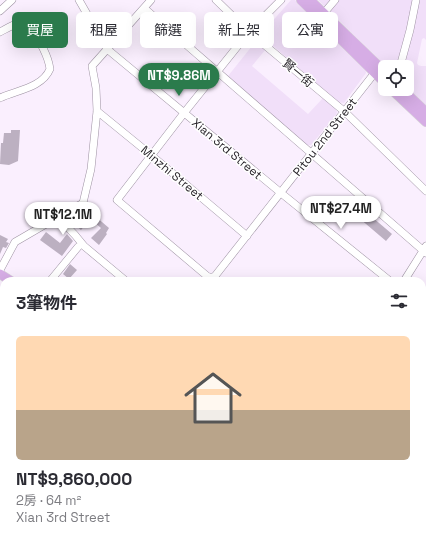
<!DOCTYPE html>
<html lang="zh-TW">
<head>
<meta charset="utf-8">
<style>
  :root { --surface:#fff; --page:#f2f2f3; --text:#2b2b33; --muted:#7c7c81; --accent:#2b7b4c }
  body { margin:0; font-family:"Space Grotesk","Noto Sans TC",sans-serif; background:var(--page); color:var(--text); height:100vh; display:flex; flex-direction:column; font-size:15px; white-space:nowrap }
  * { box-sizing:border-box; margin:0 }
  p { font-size:13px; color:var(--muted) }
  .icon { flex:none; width:22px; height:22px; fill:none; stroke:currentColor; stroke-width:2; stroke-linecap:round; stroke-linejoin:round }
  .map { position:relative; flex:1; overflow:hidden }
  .panel { position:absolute; left:0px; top:277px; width:426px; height:268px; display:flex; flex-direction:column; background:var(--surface); border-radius:12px 12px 0 0; box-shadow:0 4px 16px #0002 }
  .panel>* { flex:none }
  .top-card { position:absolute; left:12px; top:12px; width:402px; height:36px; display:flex; gap:8px }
  .fabs { position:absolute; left:378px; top:60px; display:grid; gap:8px }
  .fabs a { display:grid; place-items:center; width:36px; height:36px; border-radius:6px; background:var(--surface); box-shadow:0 4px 16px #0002; font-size:20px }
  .price { position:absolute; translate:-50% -34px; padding:0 9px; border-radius:14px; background:#fff; color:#222; font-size:13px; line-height:26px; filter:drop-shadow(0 1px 2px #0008) }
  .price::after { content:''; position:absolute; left:50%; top:24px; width:12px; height:9px; margin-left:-6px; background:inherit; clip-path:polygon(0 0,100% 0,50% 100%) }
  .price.active { background:var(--accent); color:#fff }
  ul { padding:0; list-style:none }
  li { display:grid; align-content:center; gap:8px; height:212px; padding:0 16px }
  li span { display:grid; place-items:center; height:124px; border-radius:6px; color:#555 }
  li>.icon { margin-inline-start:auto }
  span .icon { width:72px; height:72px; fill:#fffc; stroke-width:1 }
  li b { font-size:17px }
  h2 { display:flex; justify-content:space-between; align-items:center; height:48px; padding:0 16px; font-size:17px }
  .tag { padding:0 14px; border-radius:6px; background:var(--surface); box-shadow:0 4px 16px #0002; font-size:14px; line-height:36px }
  .tag.active { background:var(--accent); color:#fff }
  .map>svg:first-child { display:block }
</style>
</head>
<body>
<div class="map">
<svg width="426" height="545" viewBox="0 0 426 545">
  <rect width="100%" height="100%" fill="#faeffe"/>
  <path fill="#f1dff9" d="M 291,0 L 295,0 L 365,68 L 366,73 L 344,103 L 338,102 L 263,37 L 262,33 Z
    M 318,0 L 426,0 L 426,40 L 424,38 L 422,39 L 417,63 L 418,65 L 421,66 L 426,66 L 426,106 L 407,87 L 407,67 L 386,67 Z
    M 256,41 L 266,49 L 252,66 L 308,114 L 323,98 L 335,108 L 337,112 L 336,115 L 311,145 L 307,145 L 228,76 Z
    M 0,416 L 4,419 L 4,522 L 0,519 Z
    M 33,541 L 166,541 L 173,545 L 39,545 Z
    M 280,541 L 292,541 L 295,543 L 297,541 L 380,541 L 386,545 L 287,545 Z"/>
  <path fill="#bcb0c1" d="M 11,130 L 20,130 L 18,161 L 9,165 L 0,164 L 1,143 L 3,143 L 4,133 L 11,133 Z
    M 88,210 L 109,228 L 106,233 L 107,234 L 99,245 L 91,238 L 101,228 L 94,222 L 90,219 L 81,230 L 73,223 L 82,212 Z
    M 365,211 L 392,234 L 386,241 L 359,218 Z
    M 46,232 L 60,243 L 67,234 L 73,241 L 62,256 L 40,240 Z
    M 0,235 L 8,239 L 6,242 L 9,243 L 6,248 L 3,247 L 0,254 Z
    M 70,264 L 77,270 L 69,279 L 63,274 Z"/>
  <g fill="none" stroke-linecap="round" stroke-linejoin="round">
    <g stroke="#9e92a3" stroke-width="8">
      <path id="minor" d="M 79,0 L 107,49 L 281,193 L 390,281
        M 216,0 L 249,32 L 345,112 L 426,191
        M 281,0 L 249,32 L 184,113 L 117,200 L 207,276 L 211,278 L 215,276 L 377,70
        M 144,8 L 426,253
        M 0,11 L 12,0
        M 324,13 L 335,0
        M 0,32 C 10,27 20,19 30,26 C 38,39 48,54 50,69 C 42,88 17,90 0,98
        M 397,67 L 401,63 L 410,30 L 416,0
        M 97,111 L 151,155 L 247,236
        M 58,217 L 83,203 L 91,169 L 97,111 L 96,88 L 92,66 L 151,0
        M 0,270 L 15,242 L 22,238 L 58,217 L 75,235 L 84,246 L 126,281
        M 50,281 L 78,247
        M 404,281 L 426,246
        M 422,307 L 426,311
        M 0,344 L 4,339
        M 422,378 L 426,381
        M 0,411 L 4,414
        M 422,434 L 426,436
        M 422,488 L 426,491
        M 0,525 L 4,528
        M 422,525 L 426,518
        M 22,541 L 28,545
        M 173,541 L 180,545
        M 192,545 L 194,541
        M 242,545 L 244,541
        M 412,545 L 414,541"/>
    </g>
    <g stroke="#d7d6d7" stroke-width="10">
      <path id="major" d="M 301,0 L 385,83
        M 310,0 L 385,72
        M 391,89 L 426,122
        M 402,89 L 426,112
        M 0,274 L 11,281
        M 388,541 L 396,545"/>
    </g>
    <path stroke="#87808a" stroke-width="1" stroke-dasharray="3 2" stroke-linecap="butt" d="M 0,541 L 6,545"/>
    <use href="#minor" stroke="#fff" stroke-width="7"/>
    <use href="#major" stroke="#d6ade5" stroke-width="9"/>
  </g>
  <g text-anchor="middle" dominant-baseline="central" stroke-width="3" stroke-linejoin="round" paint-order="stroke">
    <g font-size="12" fill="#201c22" stroke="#fff">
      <text transform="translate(298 73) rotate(40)">賢一街</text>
      <text transform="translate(325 137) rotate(-52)">Pitou 2nd Street</text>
      <text transform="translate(227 149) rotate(40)">Xian 3rd Street</text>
      <text transform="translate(172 173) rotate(40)">Minzhi Street</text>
    </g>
  </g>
</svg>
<div class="fabs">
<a><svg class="icon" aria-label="locate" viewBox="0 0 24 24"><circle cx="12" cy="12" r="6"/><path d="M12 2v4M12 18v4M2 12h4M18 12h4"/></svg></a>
</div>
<b class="price active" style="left:179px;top:97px">NT$9.86M</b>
<b class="price" style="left:341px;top:230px">NT$27.4M</b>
<b class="price" style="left:63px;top:236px">NT$12.1M</b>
<div class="top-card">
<a class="tag active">買屋</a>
<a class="tag">租屋</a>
<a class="tag">篩選</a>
<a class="tag">新上架</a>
<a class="tag">公寓</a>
</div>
<section class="panel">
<h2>3筆物件<svg class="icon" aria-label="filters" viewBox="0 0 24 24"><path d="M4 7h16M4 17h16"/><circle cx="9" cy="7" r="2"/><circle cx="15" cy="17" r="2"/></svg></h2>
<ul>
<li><span style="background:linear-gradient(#ffd9b3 60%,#b9a48a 0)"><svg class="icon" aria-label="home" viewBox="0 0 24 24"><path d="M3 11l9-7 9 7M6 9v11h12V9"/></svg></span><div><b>NT$9,860,000</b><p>2房 · 64 m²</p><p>Xian 3rd Street</p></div></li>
</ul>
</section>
</div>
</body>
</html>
